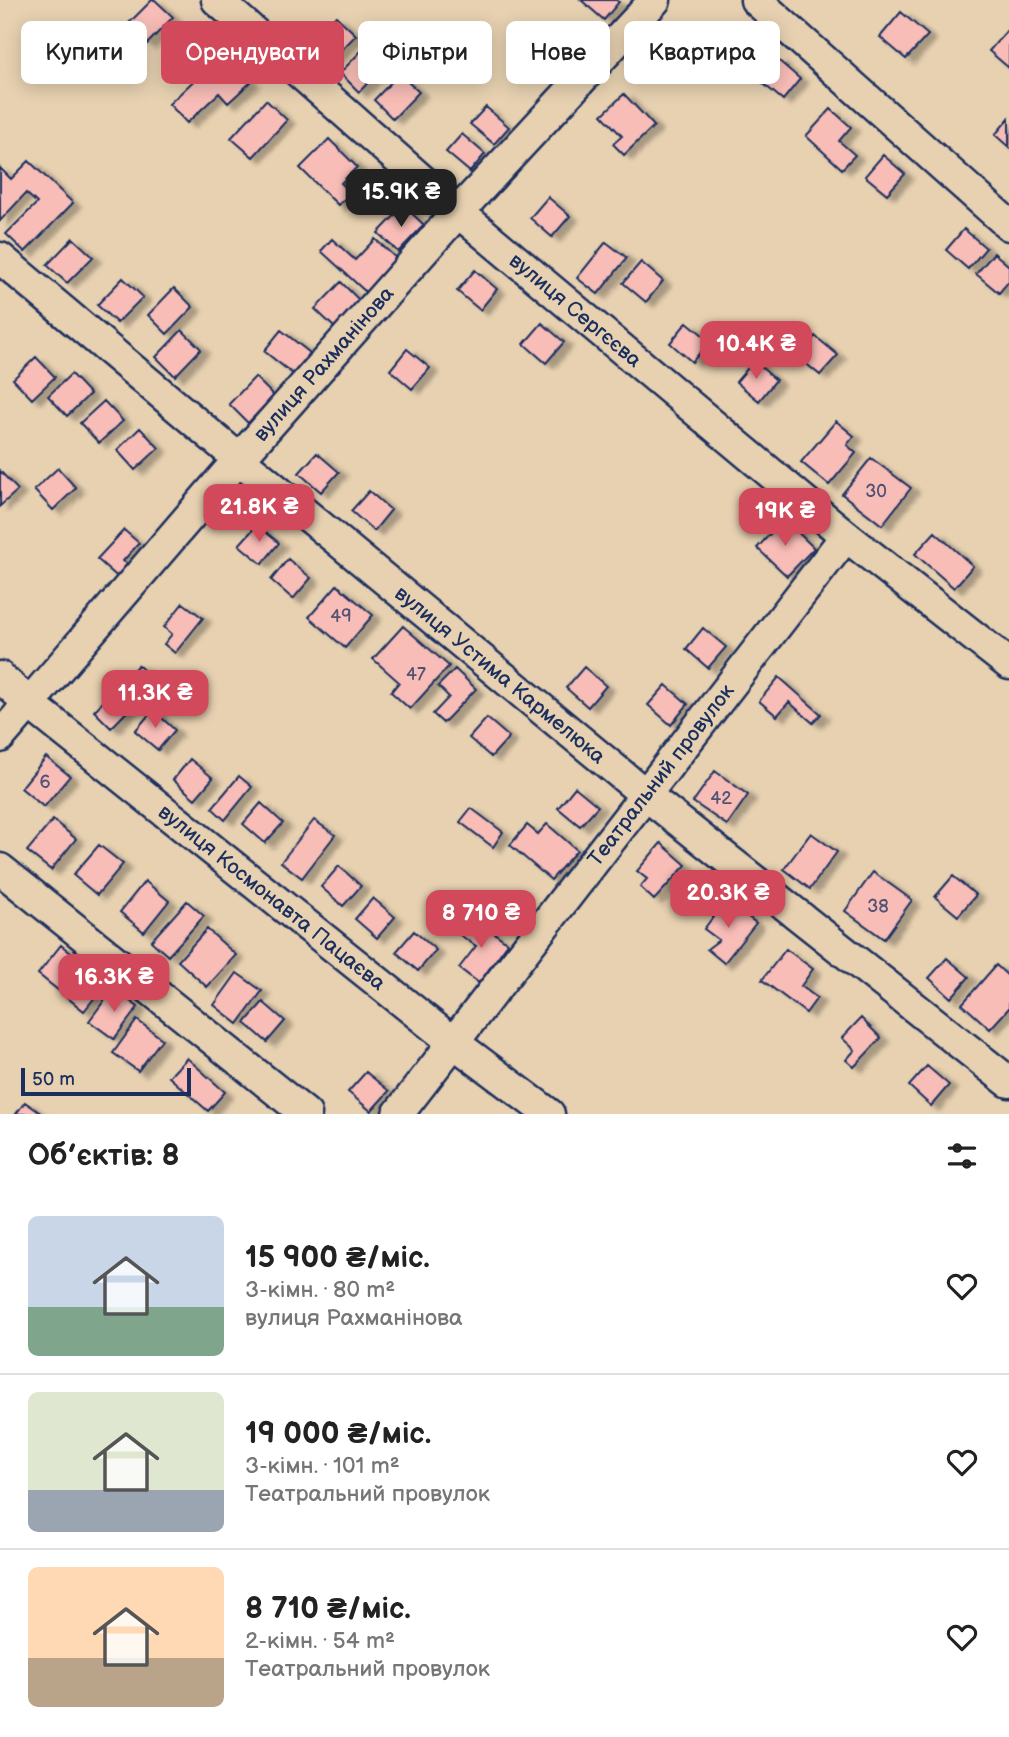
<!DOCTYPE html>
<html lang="uk">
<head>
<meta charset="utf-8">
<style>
  :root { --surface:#fff; --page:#f2f2f2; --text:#222; --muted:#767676; --line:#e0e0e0; --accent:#d1495b }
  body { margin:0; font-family:"Balsamiq Sans",sans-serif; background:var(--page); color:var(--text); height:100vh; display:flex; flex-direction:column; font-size:26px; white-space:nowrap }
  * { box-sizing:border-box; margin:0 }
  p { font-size:23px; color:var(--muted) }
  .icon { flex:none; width:38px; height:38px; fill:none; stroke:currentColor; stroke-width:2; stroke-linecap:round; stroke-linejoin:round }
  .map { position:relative; height:1114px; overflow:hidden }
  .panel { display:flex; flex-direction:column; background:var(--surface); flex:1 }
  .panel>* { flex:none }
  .guide { position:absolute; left:21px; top:21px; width:968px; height:63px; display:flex; gap:14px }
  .scale { position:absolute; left:21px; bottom:18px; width:170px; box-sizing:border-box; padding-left:7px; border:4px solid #1b2f5e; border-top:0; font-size:19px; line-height:24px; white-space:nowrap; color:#1b2f5e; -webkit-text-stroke:5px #e7d1b1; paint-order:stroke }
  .price { position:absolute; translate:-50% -60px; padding:0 16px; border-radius:14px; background:var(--accent); color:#fff; font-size:23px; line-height:46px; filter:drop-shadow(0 2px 4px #0008) }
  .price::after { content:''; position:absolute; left:50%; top:42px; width:21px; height:16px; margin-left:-10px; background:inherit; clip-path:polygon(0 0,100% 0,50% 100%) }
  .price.active { background:#222; color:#fff }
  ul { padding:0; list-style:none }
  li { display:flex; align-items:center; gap:21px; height:175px; padding:0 28px }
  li+li { border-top:2px solid var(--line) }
  li span { display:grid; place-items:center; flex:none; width:196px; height:140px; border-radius:10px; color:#555 }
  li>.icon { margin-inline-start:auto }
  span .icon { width:84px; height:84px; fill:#fffc; stroke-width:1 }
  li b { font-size:30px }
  h2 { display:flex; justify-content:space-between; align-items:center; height:84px; padding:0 28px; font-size:30px }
  .pill { padding:0 24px; border-radius:10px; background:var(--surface); box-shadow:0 4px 18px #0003; font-size:24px; line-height:63px }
  .pill.active { background:var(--accent); color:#fff }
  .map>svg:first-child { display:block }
</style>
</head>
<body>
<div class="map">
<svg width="1009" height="1114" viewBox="0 0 1009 1114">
  <defs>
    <filter id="shadow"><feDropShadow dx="8" dy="4.5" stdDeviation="2" flood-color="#0004"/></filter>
  </defs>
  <rect width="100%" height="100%" fill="#e7d1b1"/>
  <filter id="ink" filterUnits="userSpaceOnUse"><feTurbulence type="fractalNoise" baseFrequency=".0143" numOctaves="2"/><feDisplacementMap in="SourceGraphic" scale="14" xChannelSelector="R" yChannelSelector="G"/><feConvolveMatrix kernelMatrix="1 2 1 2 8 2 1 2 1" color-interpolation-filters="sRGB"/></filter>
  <g filter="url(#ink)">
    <path fill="#f8bdb7" stroke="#1b2f5e" stroke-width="2" filter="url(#shadow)" d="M 152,0 L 155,0 L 173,17 L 147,44 L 127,25 Z
      M 581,0 L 616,0 L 619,2 L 604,20 Z
      M 901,12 L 928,35 L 906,59 L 880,37 Z
      M 336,16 L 356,35 L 330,62 L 310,43 Z
      M 1009,28 L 1009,68 L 989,51 Z
      M 544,36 L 568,56 L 552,74 L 529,54 Z
      M 366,46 L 385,65 L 359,92 L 340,73 Z
      M 224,52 L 251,82 L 228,103 L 219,93 L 187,123 L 169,104 Z
      M 778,60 L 800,79 L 783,100 L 760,81 Z
      M 399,74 L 419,92 L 393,119 L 374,100 Z
      M 624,94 L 654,126 L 624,155 L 613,144 L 622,136 L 602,115 Z
      M 266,100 L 287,120 L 253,157 L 231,138 Z
      M 486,107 L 509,127 L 494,144 L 470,124 Z
      M 831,109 L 851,127 L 839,141 L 855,155 L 842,169 L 806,136 Z
      M 1009,118 L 1009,147 L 995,135 Z
      M 462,134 L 485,154 L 470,172 L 446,152 Z
      M 329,139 L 357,167 L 341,183 L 351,193 L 338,205 L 300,168 Z
      M 883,155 L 905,174 L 887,194 L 865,176 Z
      M 29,161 L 73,203 L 25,252 L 6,234 L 37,203 L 26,193 L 0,221 L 0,168 L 11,179 Z
      M 548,197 L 570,216 L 552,237 L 530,218 Z
      M 404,206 L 424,225 L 398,252 L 378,233 Z
      M 964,229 L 986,248 L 968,269 L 946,250 Z
      M 73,238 L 93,257 L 67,283 L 47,265 Z
      M 332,239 L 355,260 L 375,239 L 398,260 L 367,293 L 321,251 Z
      M 606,242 L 627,258 L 598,294 L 577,278 Z
      M 994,253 L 1009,266 L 1009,281 L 999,293 L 976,274 Z
      M 641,262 L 663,281 L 646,302 L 623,283 Z
      M 475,270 L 497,289 L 480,310 L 457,291 Z
      M 123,278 L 143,297 L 117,323 L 97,305 Z
      M 341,282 L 360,301 L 335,328 L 315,309 Z
      M 174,288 L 193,307 L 167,334 L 148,315 Z
      M 687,322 L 710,341 L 692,362 L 670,343 Z
      M 542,323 L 564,342 L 546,363 L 524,344 Z
      M 182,330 L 201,349 L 175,376 L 156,357 Z
      M 281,330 L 310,353 L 293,374 L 264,351 Z
      M 815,336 L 838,355 L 820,375 L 798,357 Z
      M 407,349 L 430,368 L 412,389 L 390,370 Z
      M 36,357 L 55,377 L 32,399 L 13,379 Z
      M 754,361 L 776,380 L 759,401 L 736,382 Z
      M 71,374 L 90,394 L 67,416 L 48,396 Z
      M 255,377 L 274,396 L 248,423 L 229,404 Z
      M 104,401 L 123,421 L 99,443 L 80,423 Z
      M 836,421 L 854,436 L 847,445 L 856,453 L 829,485 L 801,462 Z
      M 140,428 L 159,448 L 135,470 L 117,450 Z
      M 317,453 L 339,472 L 321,492 L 299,473 Z
      M 871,458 L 911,488 L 882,525 L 842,494 Z
      M 58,468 L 76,488 L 53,510 L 34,490 Z
      M 0,471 L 18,490 L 0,506 Z
      M 369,491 L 391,510 L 374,531 L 351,511 Z
      M 784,519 L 814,548 L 787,576 L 757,548 Z
      M 257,525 L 279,543 L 262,564 L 239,545 Z
      M 124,530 L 139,543 L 123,561 L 133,567 L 121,580 L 97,559 Z
      M 935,532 L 973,566 L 954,588 L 915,554 Z
      M 288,559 L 311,578 L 293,599 L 271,580 Z
      M 337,585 L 373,615 L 345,648 L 309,617 Z
      M 183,603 L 203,618 L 175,653 L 164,644 L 172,634 L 164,627 Z
      M 403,626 L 449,666 L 410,709 L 391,692 L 399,682 L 373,659 Z
      M 703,628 L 726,647 L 708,668 L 686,649 Z
      M 138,665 L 156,682 L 111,728 L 94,711 Z
      M 584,667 L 606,686 L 588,707 L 566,688 Z
      M 455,669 L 476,689 L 443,723 L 433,714 L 449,697 L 438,686 Z
      M 779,677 L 821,714 L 813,723 L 789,702 L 777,716 L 759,701 Z
      M 666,685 L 688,704 L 671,725 L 648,705 Z
      M 153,710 L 175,730 L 158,750 L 135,731 Z
      M 487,718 L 509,737 L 491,757 L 469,738 Z
      M 46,757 L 70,776 L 44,807 L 21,788 Z
      M 190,759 L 213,778 L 195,799 L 173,780 Z
      M 715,771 L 748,795 L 727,825 L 693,802 Z
      M 239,776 L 252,787 L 225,820 L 212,808 Z
      M 575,787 L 598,806 L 580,826 L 558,808 Z
      M 261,803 L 283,823 L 265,843 L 243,824 Z
      M 471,808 L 503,832 L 493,847 L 460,822 Z
      M 53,820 L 76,839 L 51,870 L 27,851 Z
      M 314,820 L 335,835 L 302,878 L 281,862 Z
      M 547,824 L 577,850 L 551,880 L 510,845 L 527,825 L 538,834 Z
      M 811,833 L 837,852 L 810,889 L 784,869 Z
      M 661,843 L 686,865 L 654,900 L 640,887 L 647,879 L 637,871 Z
      M 99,845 L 123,864 L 97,895 L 73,875 Z
      M 339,866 L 361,886 L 343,906 L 321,887 Z
      M 873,872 L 912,900 L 884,939 L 845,911 Z
      M 953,876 L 976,895 L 958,916 L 935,897 Z
      M 145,881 L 169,901 L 144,932 L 120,912 Z
      M 373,898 L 395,917 L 377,938 L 355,919 Z
      M 726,900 L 756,923 L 724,963 L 707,949 L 719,940 L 704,929 Z
      M 187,901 L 204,916 L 168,956 L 151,941 Z
      M 473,918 L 508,943 L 479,983 L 459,968 L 476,946 L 460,935 Z
      M 207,929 L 236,955 L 207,987 L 178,961 Z
      M 414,931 L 436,950 L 418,971 L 396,952 Z
      M 61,945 L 107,982 L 84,1011 L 38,974 Z
      M 786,949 L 813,969 L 801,986 L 817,998 L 806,1013 L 762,980 Z
      M 947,958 L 969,977 L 951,998 L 929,978 Z
      M 996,965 L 1009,977 L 1009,1008 L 990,1029 L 962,1004 Z
      M 237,973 L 262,991 L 238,1024 L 214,1005 Z
      M 113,989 L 138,1007 L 114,1039 L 89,1021 Z
      M 263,1002 L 285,1021 L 267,1042 L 245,1023 Z
      M 861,1018 L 881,1038 L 854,1067 L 846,1060 L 855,1050 L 842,1038 Z
      M 137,1020 L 162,1039 L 138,1071 L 113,1053 Z
      M 187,1058 L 225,1092 L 208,1111 L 169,1077 Z
      M 927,1066 L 949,1085 L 931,1106 L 909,1086 Z
      M 366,1072 L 389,1091 L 371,1111 L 348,1092 Z
      M 25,1102 L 42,1114 L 16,1114 Z"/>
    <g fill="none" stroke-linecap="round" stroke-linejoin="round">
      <g stroke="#1b2f5e" stroke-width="35">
        <g id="minor">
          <path id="s1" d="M 217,0 L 458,212 L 846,536 L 1009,664"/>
          <path d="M 756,0 L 1009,225"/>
          <path id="s2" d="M 0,258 L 239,459 L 646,795 L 1009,1082"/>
          <path id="s3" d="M 0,677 L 30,704 L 453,1042 L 549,1114"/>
          <path id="s4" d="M 0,737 L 239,459 L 458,212 L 655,0"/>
          <path d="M 0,869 L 306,1114"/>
          <path id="s5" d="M 398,1114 L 846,536"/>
        </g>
      </g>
      <use href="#minor" stroke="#e7d1b1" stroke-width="30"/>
    </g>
  </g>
  <g text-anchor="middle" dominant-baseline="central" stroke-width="5" stroke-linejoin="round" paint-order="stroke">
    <g font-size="18" fill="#525274">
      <text x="876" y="491">30</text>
      <text x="341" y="616">49</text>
      <text x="416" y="674">47</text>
      <text x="45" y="782">6</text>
      <text x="721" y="798">42</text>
      <text x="878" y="906">38</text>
    </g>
    <g font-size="21" fill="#1b2f5e" stroke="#e7d1b1">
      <text stroke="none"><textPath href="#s1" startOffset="474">вулиця Сергєєва</textPath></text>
      <text stroke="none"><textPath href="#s4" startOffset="494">вулиця Рахманінова</textPath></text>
      <text stroke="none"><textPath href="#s2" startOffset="651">вулиця Устима Кармелюка</textPath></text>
      <text stroke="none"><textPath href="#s5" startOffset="429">Театральний провулок</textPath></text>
      <text stroke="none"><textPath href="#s3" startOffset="350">вулиця Космонавта Пацаєва</textPath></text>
    </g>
  </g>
</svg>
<div class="scale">50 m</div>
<b class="price active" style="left:401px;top:229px">15.9K ₴</b>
<b class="price" style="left:756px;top:381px">10.4K ₴</b>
<b class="price" style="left:259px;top:544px">21.8K ₴</b>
<b class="price" style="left:785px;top:548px">19K ₴</b>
<b class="price" style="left:155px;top:730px">11.3K ₴</b>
<b class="price" style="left:728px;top:930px">20.3K ₴</b>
<b class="price" style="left:481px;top:950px">8 710 ₴</b>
<b class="price" style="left:114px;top:1014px">16.3K ₴</b>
<div class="guide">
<a class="pill">Купити</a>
<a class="pill active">Орендувати</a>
<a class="pill">Фільтри</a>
<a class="pill">Нове</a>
<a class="pill">Квартира</a>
</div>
</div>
<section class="panel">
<h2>Об’єктів: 8<svg class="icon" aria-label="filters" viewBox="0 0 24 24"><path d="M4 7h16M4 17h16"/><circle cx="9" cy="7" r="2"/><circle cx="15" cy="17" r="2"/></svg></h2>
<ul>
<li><span style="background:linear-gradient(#c9d6e8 65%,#7fa58c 0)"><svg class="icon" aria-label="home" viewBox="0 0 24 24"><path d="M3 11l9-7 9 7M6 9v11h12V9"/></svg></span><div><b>15 900 ₴/міс.</b><p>3-кімн. · 80 m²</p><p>вулиця Рахманінова</p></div><svg class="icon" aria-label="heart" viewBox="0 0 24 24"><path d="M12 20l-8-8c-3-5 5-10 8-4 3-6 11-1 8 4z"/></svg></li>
<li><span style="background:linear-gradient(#dfe7d0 70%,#9aa5b1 0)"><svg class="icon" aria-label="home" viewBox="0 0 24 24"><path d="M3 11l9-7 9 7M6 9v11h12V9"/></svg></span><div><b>19 000 ₴/міс.</b><p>3-кімн. · 101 m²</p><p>Театральний провулок</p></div><svg class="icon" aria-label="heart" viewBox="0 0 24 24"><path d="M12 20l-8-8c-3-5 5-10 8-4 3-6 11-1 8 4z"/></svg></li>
<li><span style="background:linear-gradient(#ffd9b3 65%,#b9a48a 0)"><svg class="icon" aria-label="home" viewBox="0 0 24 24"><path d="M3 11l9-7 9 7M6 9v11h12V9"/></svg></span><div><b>8 710 ₴/міс.</b><p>2-кімн. · 54 m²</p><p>Театральний провулок</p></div><svg class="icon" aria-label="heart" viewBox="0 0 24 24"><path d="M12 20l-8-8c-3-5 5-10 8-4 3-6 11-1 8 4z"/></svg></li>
</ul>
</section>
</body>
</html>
